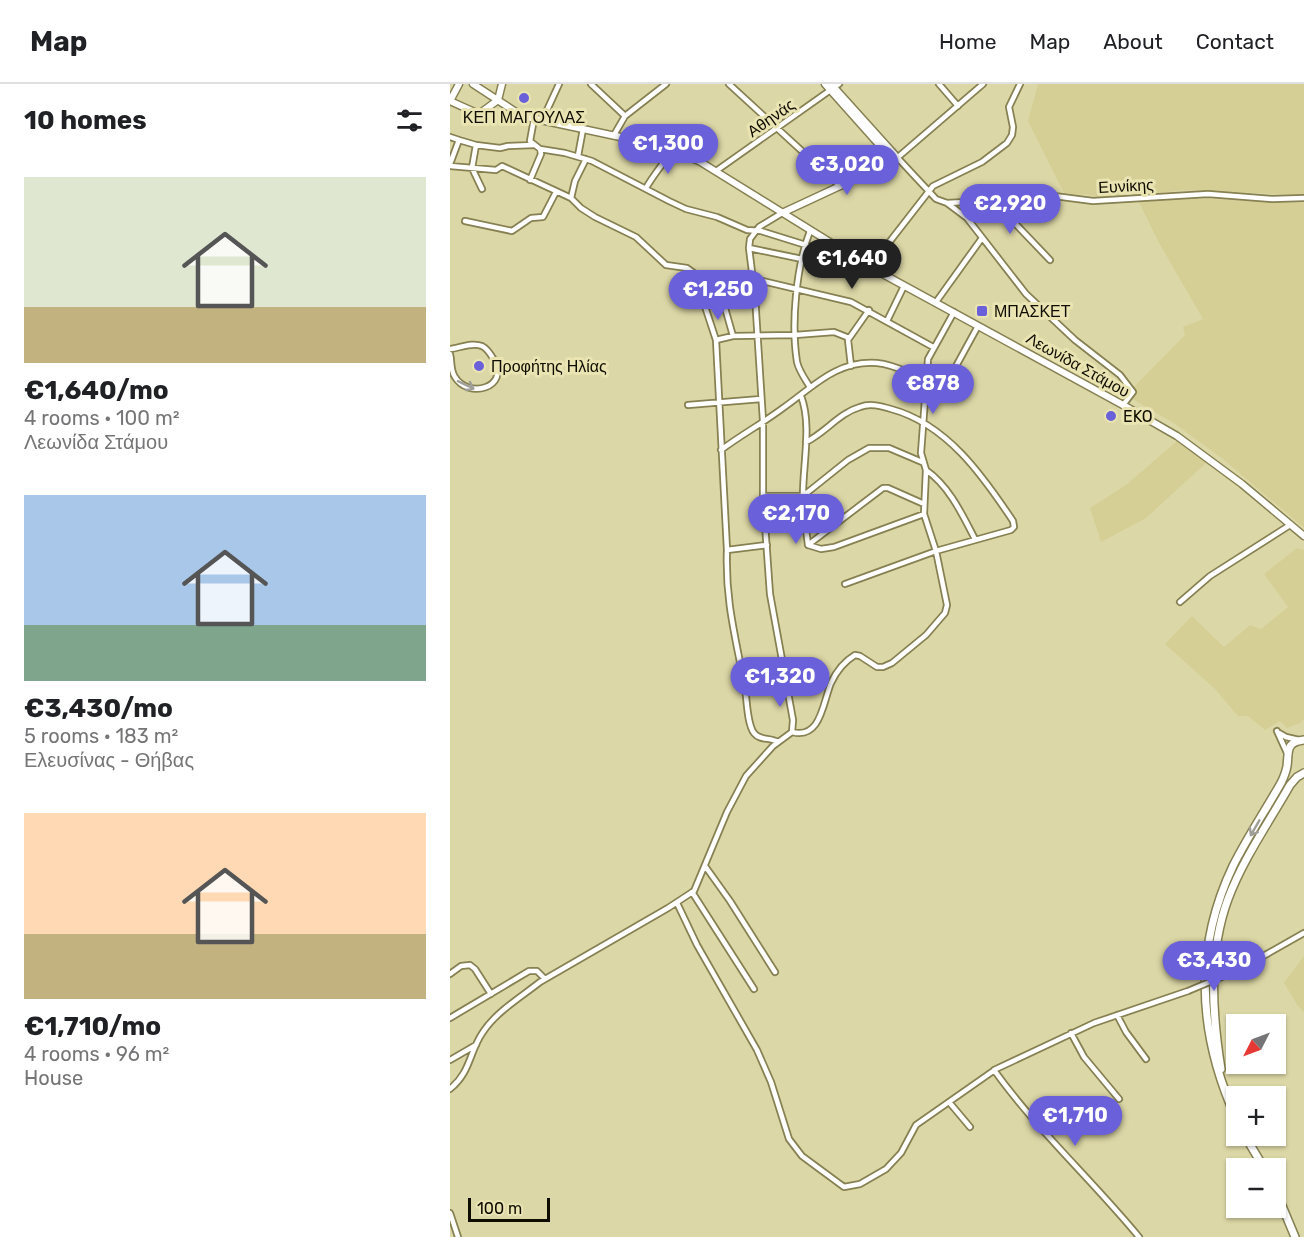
<!DOCTYPE html>
<html lang="en">
<head>
<meta charset="utf-8">
<style>
  :root { --surface:#fff; --page:#f2f2f2; --text:#202124; --muted:#757577; --line:#e0e0e0; --accent:#6a60da }
  body { margin:0; font-family:Rubik,sans-serif; background:var(--page); color:var(--text); height:100vh; display:flex; flex-direction:column; font-size:22px; white-space:nowrap }
  * { box-sizing:border-box; margin:0 }
  p { font-size:20px; color:var(--muted) }
  .icon { flex:none; width:33px; height:33px; fill:none; stroke:currentColor; stroke-width:2; stroke-linecap:round; stroke-linejoin:round }
  .map { position:relative; flex:1; overflow:hidden }
  .sheet { display:flex; flex-direction:column; background:var(--surface); width:450px }
  .sheet>* { flex:none }
  .needle { width:39px; rotate:228deg }
  .tools { position:absolute; left:776px; top:930px; display:grid; gap:12px }
  .tools a { display:grid; place-items:center; width:60px; height:60px; border-radius:0px; background:var(--surface); box-shadow:0 2px 4px #0004; font-size:30px }
  .scale { position:absolute; left:18px; bottom:15px; width:82px; box-sizing:border-box; padding-left:6px; border:3px solid #0f0c00; border-top:0; font-size:16px; line-height:21px; white-space:nowrap; color:#0f0c00; -webkit-text-stroke:4px #e9e4b2; paint-order:stroke }
  .price { position:absolute; translate:-50% -51px; padding:0 14px; border-radius:21px; background:var(--accent); color:#fff; font-size:20px; line-height:39px; filter:drop-shadow(0 2px 3px #0008) }
  .price::after { content:''; position:absolute; left:50%; top:36px; width:18px; height:14px; margin-left:-9px; background:inherit; clip-path:polygon(0 0,100% 0,50% 100%) }
  .price.selected { background:#222; color:#fff }
  ul { padding:0; list-style:none }
  li { display:grid; align-content:center; gap:12px; height:318px; padding:0 24px }
  li span { display:grid; place-items:center; height:186px; border-radius:0px; color:#555 }
  li>.icon { margin-inline-start:auto }
  span .icon { width:108px; height:108px; fill:#fffc; stroke-width:1 }
  li b { font-size:26px }
  h2 { display:flex; justify-content:space-between; align-items:center; height:72px; padding:0 24px; font-size:26px }
  header { display:flex; align-items:center; gap:36px; box-sizing:border-box; height:84px; padding:0 30px; background:var(--surface); border-bottom:2px solid var(--line) }
  header strong { font-size:28px }
  nav { display:flex; gap:33px; margin-inline-start:auto; font-size:21px }
  main { display:flex; flex:1; min-height:0 }
  .map>svg:first-child { display:block }
</style>
</head>
<body>
<header>
<strong>Map</strong>
<nav><a>Home</a><a>Map</a><a>About</a><a>Contact</a></nav>
</header>
<main>
<section class="sheet">
<h2>10 homes<svg class="icon" aria-label="filters" viewBox="0 0 24 24"><path d="M4 7h16M4 17h16"/><circle cx="9" cy="7" r="2"/><circle cx="15" cy="17" r="2"/></svg></h2>
<ul>
<li><span style="background:linear-gradient(#dfe7d0 70%,#c2b280 0)"><svg class="icon" aria-label="home" viewBox="0 0 24 24"><path d="M3 11l9-7 9 7M6 9v11h12V9"/></svg></span><div><b>€1,640/mo</b><p>4 rooms · 100 m²</p><p>Λεωνίδα Στάμου</p></div></li>
<li><span style="background:linear-gradient(#a9c7e8 70%,#7fa58c 0)"><svg class="icon" aria-label="home" viewBox="0 0 24 24"><path d="M3 11l9-7 9 7M6 9v11h12V9"/></svg></span><div><b>€3,430/mo</b><p>5 rooms · 183 m²</p><p>Ελευσίνας - Θήβας</p></div></li>
<li><span style="background:linear-gradient(#ffd9b3 65%,#c2b280 0)"><svg class="icon" aria-label="home" viewBox="0 0 24 24"><path d="M3 11l9-7 9 7M6 9v11h12V9"/></svg></span><div><b>€1,710/mo</b><p>4 rooms · 96 m²</p><p>House</p></div></li>
</ul>
</section>
<div class="map">
<svg width="854" height="1153" viewBox="0 0 854 1153">
  <rect width="100%" height="100%" fill="#dcd7a6"/>
  <path fill="#d5cf96" d="M 588,0 L 854,0 L 854,111 L 734,106 L 682,112 L 679,109 L 673,109 L 670,112 L 651,114 L 634,110 L 632,111 L 614,109 L 578,37 Z
    M 756,115 L 854,119 L 854,444 L 773,375 L 725,340 L 676,311 L 735,251 L 733,243 L 753,235 L 708,157 L 688,116 Z
    M 727,357 L 756,379 L 696,434 L 651,458 L 640,424 L 676,401 Z
    M 847,464 L 854,466 L 854,635 L 850,639 L 837,644 L 830,637 L 815,646 L 798,632 L 788,632 L 764,604 L 715,560 L 742,532 L 774,563 L 800,541 L 811,545 L 838,523 L 814,490 Z
    M 854,872 L 854,928 L 848,922 L 834,899 Z"/>
  <path fill="#e1977a" d="M 836,696 L 839,697 L 795,776 L 791,774 Z"/>
  <g fill="none" stroke-linecap="round" stroke-linejoin="round">
    <g stroke="#868052" stroke-width="8">
      <path id="street" d="M 141,0 L 175,32
        M 279,0 L 390,102
        M 489,0 L 508,22
        M 92,37 L 109,0
        M 164,51 L 175,32 L 216,0
        M 0,53 L 9,56 L 0,80
        M 9,56 L 26,61 L 50,64 L 58,62 L 84,61
        M 26,61 L 22,84 L 32,105
        M 90,65 L 115,69 L 142,77 L 219,117 L 236,125 L 267,133 L 297,146 L 311,147 L 375,167 L 394,168
        M 445,71 L 486,115 L 497,119 L 515,118 L 537,110 L 573,108 L 643,117 L 758,110 L 822,115 L 854,114
        M 128,72 L 133,45
        M 447,74 L 533,0
        M 0,82 L 46,86 L 52,82 L 121,114 L 131,124 L 145,133 L 186,153 L 216,181 L 237,184 L 244,189 L 266,256 L 277,466 C 275,517 286,555 295,604 C 297,616 297,640 304,649 C 310,657 320,653 328,658
        M 266,87 L 389,0
        M 80,96 L 91,70 L 90,65 L 80,57 L 84,35
        M 196,104 C 204,90 214,79 222,66
        M 537,110 L 600,176
        M 121,114 L 125,97 L 136,75
        M 497,119 L 517,134 L 576,210 L 625,256 L 670,291 L 683,308 L 673,321
        M 15,137 L 62,147 L 81,134 L 93,133 L 106,108
        M 299,164 L 352,175
        M 420,183 L 483,102 L 532,78 L 557,59 L 562,51 L 563,43 L 559,23 L 570,0
        M 304,195 L 401,218 L 483,263
        M 273,217 L 283,252
        M 486,218 L 532,154
        M 255,221 L 305,212
        M 437,237 L 454,202
        M 266,256 L 283,252 L 345,251 L 384,248 L 399,254
        M 0,265 C 10,264 22,258 32,262 C 38,265 41,271 44,276 C 60,304 18,315 5,293 C 0,286 2,277 0,270
        M 401,282 L 398,256 L 419,226
        M 360,303 C 355,295 349,287 347,278 C 341,240 346,183 360,147
        M 351,312 C 362,340 353,380 353,410 C 353,427 356,444 358,461 L 371,465 L 384,463 L 474,430
        M 238,321 L 311,315
        M 356,358 C 375,349 389,329 410,323 C 420,319 431,322 441,325 C 497,340 533,392 563,437 L 564,443 L 561,446 L 486,467 L 395,500
        M 271,366 C 291,351 313,339 333,324 C 362,304 386,276 427,279 C 450,281 470,296 493,300 L 499,295 L 528,242
        M 476,386 C 499,402 512,430 525,455
        M 313,412 L 353,412 L 398,376 L 419,364 L 439,364 L 472,378
        M 358,461 L 433,404 L 438,404 L 474,420
        M 277,466 L 317,461
        M 730,518 L 760,492 L 840,441
        M 827,647 L 837,669
        M 342,648 C 371,656 373,618 381,599 C 386,588 395,577 405,571 L 410,572 L 427,583 L 433,583 L 442,579 L 476,551 L 495,529 L 497,521 L 486,467 L 474,430 L 476,386 L 471,369 L 478,275 L 504,228
        M 829,649 L 836,653 L 849,656
        M 255,782 L 280,817 L 325,888
        M 242,808 L 304,905
        M 227,819 L 247,861 L 307,966 L 321,998 L 339,1055 L 352,1072 L 394,1103 L 410,1100 L 436,1085 L 451,1069 L 466,1041 L 546,985 L 644,939 L 738,907
        M 781,889 L 794,883 L 854,849
        M 0,890 L 11,882 L 20,881 L 25,885 L 41,910
        M 667,931 L 676,948 L 696,975
        M 0,934 L 79,887 L 87,887 L 95,895
        M 621,949 L 634,973 L 669,1015
        M 0,976 L 26,961
        M 544,986 C 587,1046 642,1096 689,1153
        M 0,1005 C 21,988 19,968 33,948 C 46,928 71,913 90,898 L 218,824 L 244,807 L 277,728 L 296,692 L 323,662 L 342,648 L 343,636 L 320,510 L 313,412 L 313,337 L 305,212 L 299,164 L 300,155 L 309,143 L 332,129
        M 499,1018 L 520,1043
        M 0,1129 L 8,1153"/>
    </g>
    <g stroke="#868052" stroke-width="9">
      <path id="secondary" d="M 23,0 L 72,32 L 189,57 L 222,66 L 249,77 L 420,183 L 673,321 L 727,352 L 792,400 L 854,452
        M 375,0 L 441,74
        M 48,16 L 52,0
        M 0,17 L 29,30 L 48,16
        M 0,17 L 9,0
        M 332,129 L 390,102 L 437,78 L 445,71 L 381,0"/>
    </g>
    <g stroke="#868052" stroke-width="10">
      <path id="primary" d="M 771,985 C 762,929 758,869 778,815 C 793,775 819,738 840,701 L 847,693 L 854,689
        M 786,1034 C 748,950 743,866 783,782 C 797,754 815,727 831,699 C 834,693 836,688 837,682 C 839,668 835,658 854,656
        M 795,1052 L 814,1084
        M 825,1105 L 845,1153"/>
    </g>
    <use href="#street" stroke="#fff" stroke-width="4.5"/>
    <use href="#secondary" stroke="#fff" stroke-width="6"/>
    <use href="#primary" stroke="#fff" stroke-width="7"/>
    <g stroke="#868052" stroke-width="8" stroke-linecap="butt">
      <path id="street-bridge" d="M 738,907 L 781,889"/>
    </g>
    <use href="#street-bridge" stroke="#fff" stroke-width="4.5"/>
  </g>
  <defs><path id="oneway-shaft" d="M-6 0H5M1.5-3L5.5 0L1.5 3" fill="none" stroke-width="1.6" stroke-linecap="round" stroke-linejoin="round" transform="scale(1.5)"/></defs>
  <g stroke="#9f9e99">
    <use href="#oneway-shaft" transform="translate(16 301) rotate(26)"/>
    <use href="#oneway-shaft" transform="translate(805 744) rotate(120)"/>
  </g>
  <g fill="#6a60da" stroke="#e9e4b2" stroke-width="2">
    <circle cx="74" cy="14" r="6"/>
    <rect x="526" y="221" width="12" height="12" rx="3"/>
    <circle cx="29" cy="282" r="6"/>
    <circle cx="661" cy="332" r="6"/>
  </g>
  <g text-anchor="middle" dominant-baseline="central" stroke-width="6" stroke-linejoin="round" paint-order="stroke">
    <g font-size="16" fill="#0f0c00" stroke="#e9e4b2" text-anchor="start">
      <text x="74" y="33" text-anchor="middle">ΚΕΠ ΜΑΓΟΥΛΑΣ</text>
      <text x="544" y="227">ΜΠΑΣΚΕΤ</text>
      <text x="41" y="282">Προφήτης Ηλίας</text>
      <text x="673" y="332">EKO</text>
    </g>
    <g font-size="16" fill="#0f0c00" stroke="#e9e4b2">
      <text transform="translate(321 34) rotate(-35)">Αθηνάς</text>
      <text transform="translate(676 102) rotate(-3)">Ευνίκης</text>
      <text transform="translate(628 281) rotate(29)">Λεωνίδα Στάμου</text>
    </g>
  </g>
</svg>
<div class="tools">
<a><svg class="needle" viewBox="-14 -14 28 28"><path d="M0-13l5 13h-10z" fill="#e53935"/><path d="M0 13l5-13h-10z" fill="#757577"/></svg></a>
<a>+</a>
<a>−</a>
</div>
<div class="scale">100 m</div>
<b class="price" style="left:218px;top:91px">€1,300</b>
<b class="price" style="left:397px;top:112px">€3,020</b>
<b class="price" style="left:560px;top:151px">€2,920</b>
<b class="price selected" style="left:402px;top:206px">€1,640</b>
<b class="price" style="left:268px;top:237px">€1,250</b>
<b class="price" style="left:483px;top:331px">€878</b>
<b class="price" style="left:346px;top:461px">€2,170</b>
<b class="price" style="left:330px;top:624px">€1,320</b>
<b class="price" style="left:764px;top:908px">€3,430</b>
<b class="price" style="left:625px;top:1063px">€1,710</b>
</div>
</main>
</body>
</html>
